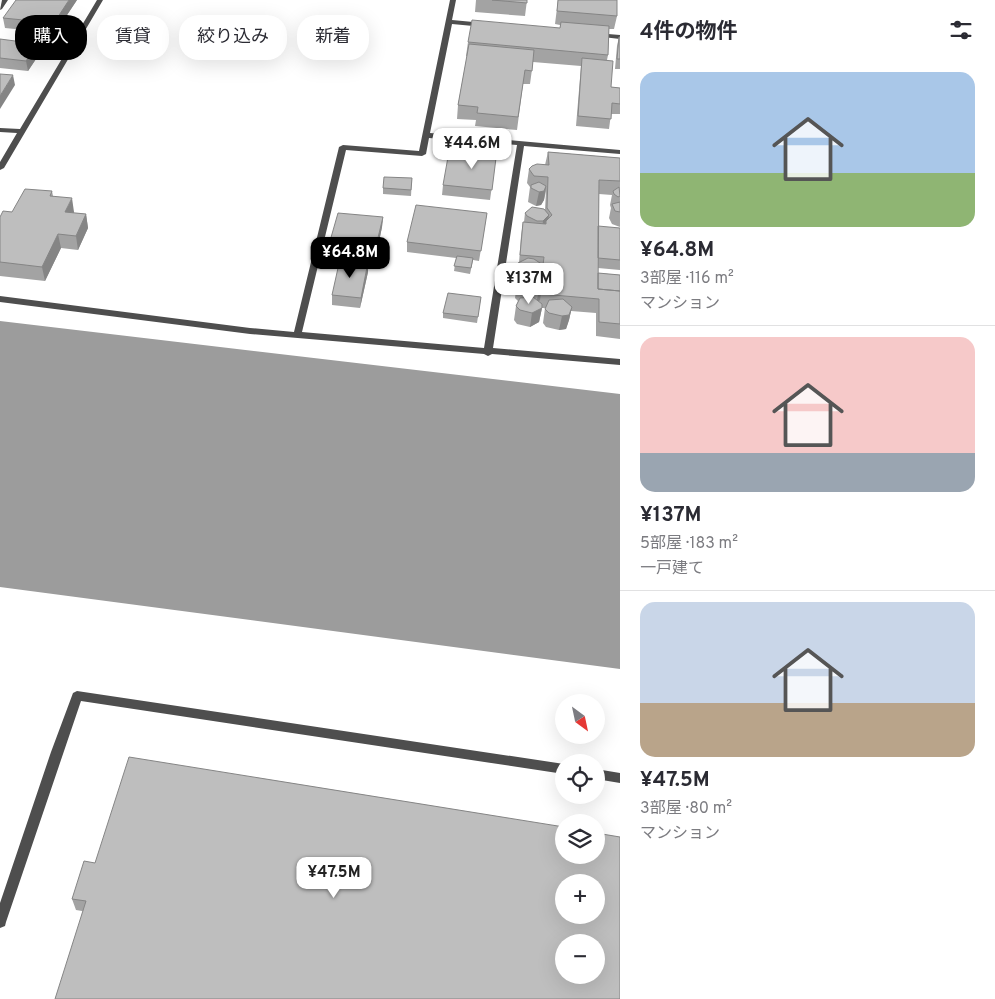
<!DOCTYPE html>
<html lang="ja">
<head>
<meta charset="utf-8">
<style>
  :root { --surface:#fff; --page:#f2f2f3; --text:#2b2b33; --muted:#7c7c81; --line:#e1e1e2; --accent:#000 }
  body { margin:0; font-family:Overpass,"Noto Sans JP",sans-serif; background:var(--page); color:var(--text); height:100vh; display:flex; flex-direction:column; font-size:19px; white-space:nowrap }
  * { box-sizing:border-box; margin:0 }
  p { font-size:16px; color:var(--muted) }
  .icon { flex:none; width:28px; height:28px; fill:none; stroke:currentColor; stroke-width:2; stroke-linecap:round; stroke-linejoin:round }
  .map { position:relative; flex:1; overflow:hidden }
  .panel { display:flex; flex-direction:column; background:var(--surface); width:375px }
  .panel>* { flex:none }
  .guide { position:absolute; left:15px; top:15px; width:475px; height:45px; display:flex; gap:10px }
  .needle { width:32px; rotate:147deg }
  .controls { position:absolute; left:555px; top:694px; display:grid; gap:10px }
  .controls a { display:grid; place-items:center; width:50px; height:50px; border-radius:50%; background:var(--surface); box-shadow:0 5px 20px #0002; font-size:25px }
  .price { position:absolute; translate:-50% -42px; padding:0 11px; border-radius:10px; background:#fff; color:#222; font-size:16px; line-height:32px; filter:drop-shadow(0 1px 2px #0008) }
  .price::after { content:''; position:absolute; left:50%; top:30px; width:15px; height:11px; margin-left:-8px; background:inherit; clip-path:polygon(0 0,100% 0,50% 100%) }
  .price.current { background:var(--accent); color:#fff }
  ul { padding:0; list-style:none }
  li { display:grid; align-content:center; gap:10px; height:265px; padding:0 20px }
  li+li { border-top:1px solid var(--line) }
  li span { display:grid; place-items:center; height:155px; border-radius:15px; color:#555 }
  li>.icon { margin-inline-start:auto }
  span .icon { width:90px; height:90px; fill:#fffc; stroke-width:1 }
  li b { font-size:21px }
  h2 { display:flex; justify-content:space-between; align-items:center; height:60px; padding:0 20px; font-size:21px }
  .tag { padding:0 18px; border-radius:20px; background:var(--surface); box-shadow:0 5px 20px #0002; font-size:18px; line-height:45px }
  .tag.current { background:var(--accent); color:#fff }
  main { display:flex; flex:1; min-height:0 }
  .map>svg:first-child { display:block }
</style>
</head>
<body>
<main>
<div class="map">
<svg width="620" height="999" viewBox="0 0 620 999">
  <rect width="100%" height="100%" fill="#fff"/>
  <path fill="#9c9c9c" d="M 0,321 L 620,394 L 620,669 L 0,587 Z"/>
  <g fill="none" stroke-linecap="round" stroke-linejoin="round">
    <path fill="#4e4e4e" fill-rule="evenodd" d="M 2,0 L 8,0 L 2,9 L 0,10 Z
      M 97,0 L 103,0 L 4,168 L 0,170 L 0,162 L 17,133 L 0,132 L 0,128 L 20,129 Z
      M 450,0 L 456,0 L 452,20 L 484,23 L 487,25 L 484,27 L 452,24 L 430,133 L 620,150 L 620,154 L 524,146 L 493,348 L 620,359 L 620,365 L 492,354 L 488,356 L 484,354 L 250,334 L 0,302 L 0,296 L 250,328 L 294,332 L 339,147 L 343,145 L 419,151 ZM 429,138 L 517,145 L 484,348 L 302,332 L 346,150 L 422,156 L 426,154 Z
      M 596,33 L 620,35 L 620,39 L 594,36 L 594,34 Z
      M 77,691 L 564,764 L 564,774 L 81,701 L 6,922 L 5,926 L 0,928 L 0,903 L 51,752 L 73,693 Z
      M 596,769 L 620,773 L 620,783 L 596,779 Z"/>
  </g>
  <path fill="#a3a3a3" d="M 77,0 L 55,33 L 5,28 L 3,18 Z
    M 476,0 L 527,0 L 525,16 L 475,12 Z
    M 558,0 L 617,0 L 617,16 L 614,29 L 609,29 L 608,55 L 607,60 L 611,87 L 620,88 L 620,114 L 611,114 L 609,129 L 576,126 L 581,66 L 533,62 L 530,84 L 523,84 L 517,130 L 475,126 L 476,120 L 457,119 L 458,105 L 467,56 L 466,56 L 468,42 L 560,28 L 560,25 L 555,24 Z
    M 619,37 L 620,37 L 620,69 L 615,69 L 617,46 Z
    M 0,39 L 40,53 L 28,71 L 0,68 Z
    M 497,150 L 490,200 L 442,195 L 443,185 L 465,159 Z
    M 548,152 L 620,158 L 620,227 L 612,224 L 609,218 L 611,208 L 610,205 L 612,195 L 599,194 L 598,227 L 620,228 L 620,270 L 598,268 L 598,273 L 620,275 L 620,339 L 596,336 L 596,313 L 571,311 L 569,320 L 566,329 L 559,330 L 546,327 L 543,323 L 545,308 L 542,308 L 539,322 L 530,327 L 517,324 L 514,320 L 516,306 L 518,301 L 515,298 L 517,283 L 516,281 L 516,277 L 519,263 L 521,236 L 523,222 L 524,222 L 525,213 L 545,210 L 546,191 L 544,200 L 541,205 L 536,206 L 528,202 L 530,187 L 527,183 L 529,169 L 545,165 Z
    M 412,178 L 411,196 L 383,194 L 383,188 Z
    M 52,191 L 53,196 L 74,212 L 74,213 L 86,214 L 88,228 L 78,250 L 61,248 L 45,281 L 0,276 L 0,217 L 12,212 Z
    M 487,213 L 479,261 L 473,260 L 470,274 L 454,271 L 456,258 L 407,252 L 407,242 Z
    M 383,217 L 382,227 L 376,256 L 330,251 L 330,241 Z
    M 368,272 L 360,308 L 332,305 L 332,295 Z
    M 481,297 L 477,323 L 443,318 L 443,313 Z
    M 620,837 L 82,911 L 76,910 L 72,899 L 95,863 Z"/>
  <path fill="#858585" d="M 69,0 L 77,0 L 55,33 L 54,23 Z
    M 38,44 L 40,53 L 28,71 L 26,61 Z
    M 13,75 L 15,85 L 0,109 L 0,96 Z
    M 546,186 L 544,200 L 541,205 L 536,206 L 539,192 Z
    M 72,198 L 74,212 L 68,226 L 65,212 Z
    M 86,214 L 88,228 L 78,250 L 76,236 Z
    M 549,215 L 547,229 L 546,221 L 544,232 L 541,235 L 543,221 Z
    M 383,217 L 382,227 L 376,256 L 376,246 Z
    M 58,234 L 61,248 L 45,281 L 42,267 Z
    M 368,262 L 368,272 L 360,308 L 361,298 Z
    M 543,269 L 541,283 L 531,288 L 533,274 Z
    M 542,286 L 540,300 L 536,304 L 539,290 Z
    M 572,307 L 569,320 L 566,329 L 559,330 L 562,316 Z
    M 542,308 L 539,322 L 530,327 L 532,313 Z"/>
  <path fill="#bebebe" stroke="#858585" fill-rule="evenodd" d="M 16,0 L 69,0 L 54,23 L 3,18 Z
    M 492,0 L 527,0 L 527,3 Z
    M 558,0 L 617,0 L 617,16 L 557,11 Z
    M 472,20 L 560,28 L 561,22 L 609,26 L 608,55 L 468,42 Z
    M 619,37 L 620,37 L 620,59 L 617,59 Z
    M 0,39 L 38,44 L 26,61 L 0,58 Z
    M 469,44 L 534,50 L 532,71 L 525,70 L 518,117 L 477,113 L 478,107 L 458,105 Z
    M 582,58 L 613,61 L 611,87 L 620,88 L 620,104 L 612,103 L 611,119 L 578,116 Z
    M 0,74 L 13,75 L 0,96 Z
    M 466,147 L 497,150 L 492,190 L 443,185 L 448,157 L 465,159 Z
    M 548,152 L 620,158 L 620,181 L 599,180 L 598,289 L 620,291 L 620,324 L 599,322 L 599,299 L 542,294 L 542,286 L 539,290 L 526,291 L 518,284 L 518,280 L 527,275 L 539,279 L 542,283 L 543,269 L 533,274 L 521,271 L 518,267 L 518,263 L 528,258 L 534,259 L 543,265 L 544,257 L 520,255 L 523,222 L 546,224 L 546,221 L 552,215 L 547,208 L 548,177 L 534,176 L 529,169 L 532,166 L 537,164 L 549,165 Z
    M 384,177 L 412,178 L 411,190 L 383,188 Z
    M 539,182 L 546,186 L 544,191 L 539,192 L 531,188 L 531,185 Z
    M 619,187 L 620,196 L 618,197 L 614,194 L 613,191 Z
    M 25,189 L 52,191 L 50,196 L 72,198 L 65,212 L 86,214 L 76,236 L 58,234 L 42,267 L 0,262 L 0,217 L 3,211 L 12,212 Z
    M 620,202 L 620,212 L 615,211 L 612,204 Z
    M 416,205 L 487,213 L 481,251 L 407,242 Z
    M 532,207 L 544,209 L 549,215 L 543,221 L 537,221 L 527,216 L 525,213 Z
    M 338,213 L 383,217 L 376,246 L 330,241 Z
    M 598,226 L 620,228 L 620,260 L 598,258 Z
    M 457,256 L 473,258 L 471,268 L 454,266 Z
    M 340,259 L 368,262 L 361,298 L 332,295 Z
    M 598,273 L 620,275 L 620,291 L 598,289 Z
    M 448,293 L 481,297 L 478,317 L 443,313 Z
    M 533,297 L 542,304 L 542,308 L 532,313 L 520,310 L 516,306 L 520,298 Z
    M 563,299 L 572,307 L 569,315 L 562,316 L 549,313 L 545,309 L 549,300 Z
    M 129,757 L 564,827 L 564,855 L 596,855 L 596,833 L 620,837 L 620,999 L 55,999 L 86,901 L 72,899 L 84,861 L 95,863 ZM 564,882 L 596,882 L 596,915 L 564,915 ZM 564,942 L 596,942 L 596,975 L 564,975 Z"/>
</svg>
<div class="controls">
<a><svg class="needle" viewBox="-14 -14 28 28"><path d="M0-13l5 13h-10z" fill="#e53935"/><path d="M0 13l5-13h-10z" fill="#7c7c81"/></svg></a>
<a><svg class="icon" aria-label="locate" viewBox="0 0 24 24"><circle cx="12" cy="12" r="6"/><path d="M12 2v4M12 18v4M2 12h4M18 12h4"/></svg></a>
<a><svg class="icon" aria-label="layers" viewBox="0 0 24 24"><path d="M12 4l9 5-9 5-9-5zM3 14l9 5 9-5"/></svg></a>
<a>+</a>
<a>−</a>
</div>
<b class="price" style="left:472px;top:170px">¥44.6M</b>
<b class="price current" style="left:350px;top:279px">¥64.8M</b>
<b class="price" style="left:529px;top:305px">¥137M</b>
<b class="price" style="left:334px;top:899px">¥47.5M</b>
<div class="guide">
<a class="tag current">購入</a>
<a class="tag">賃貸</a>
<a class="tag">絞り込み</a>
<a class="tag">新着</a>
</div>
</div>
<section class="panel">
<h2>4件の物件<svg class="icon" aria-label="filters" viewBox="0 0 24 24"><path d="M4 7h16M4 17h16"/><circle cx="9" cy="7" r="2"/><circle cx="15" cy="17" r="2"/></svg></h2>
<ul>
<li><span style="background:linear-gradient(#a9c7e8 65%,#8fb573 0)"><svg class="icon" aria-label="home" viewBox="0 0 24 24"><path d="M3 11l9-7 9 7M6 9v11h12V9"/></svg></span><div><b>¥64.8M</b><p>3部屋 · 116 m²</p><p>マンション</p></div></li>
<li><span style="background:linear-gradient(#f6c9c9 75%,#9aa5b1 0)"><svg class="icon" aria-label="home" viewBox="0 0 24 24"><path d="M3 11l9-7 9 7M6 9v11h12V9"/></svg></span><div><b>¥137M</b><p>5部屋 · 183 m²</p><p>一戸建て</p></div></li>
<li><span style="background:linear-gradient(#c9d6e8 65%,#b9a48a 0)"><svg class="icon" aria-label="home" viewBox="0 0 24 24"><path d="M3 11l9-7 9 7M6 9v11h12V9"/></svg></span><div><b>¥47.5M</b><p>3部屋 · 80 m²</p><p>マンション</p></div></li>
</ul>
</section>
</main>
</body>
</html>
